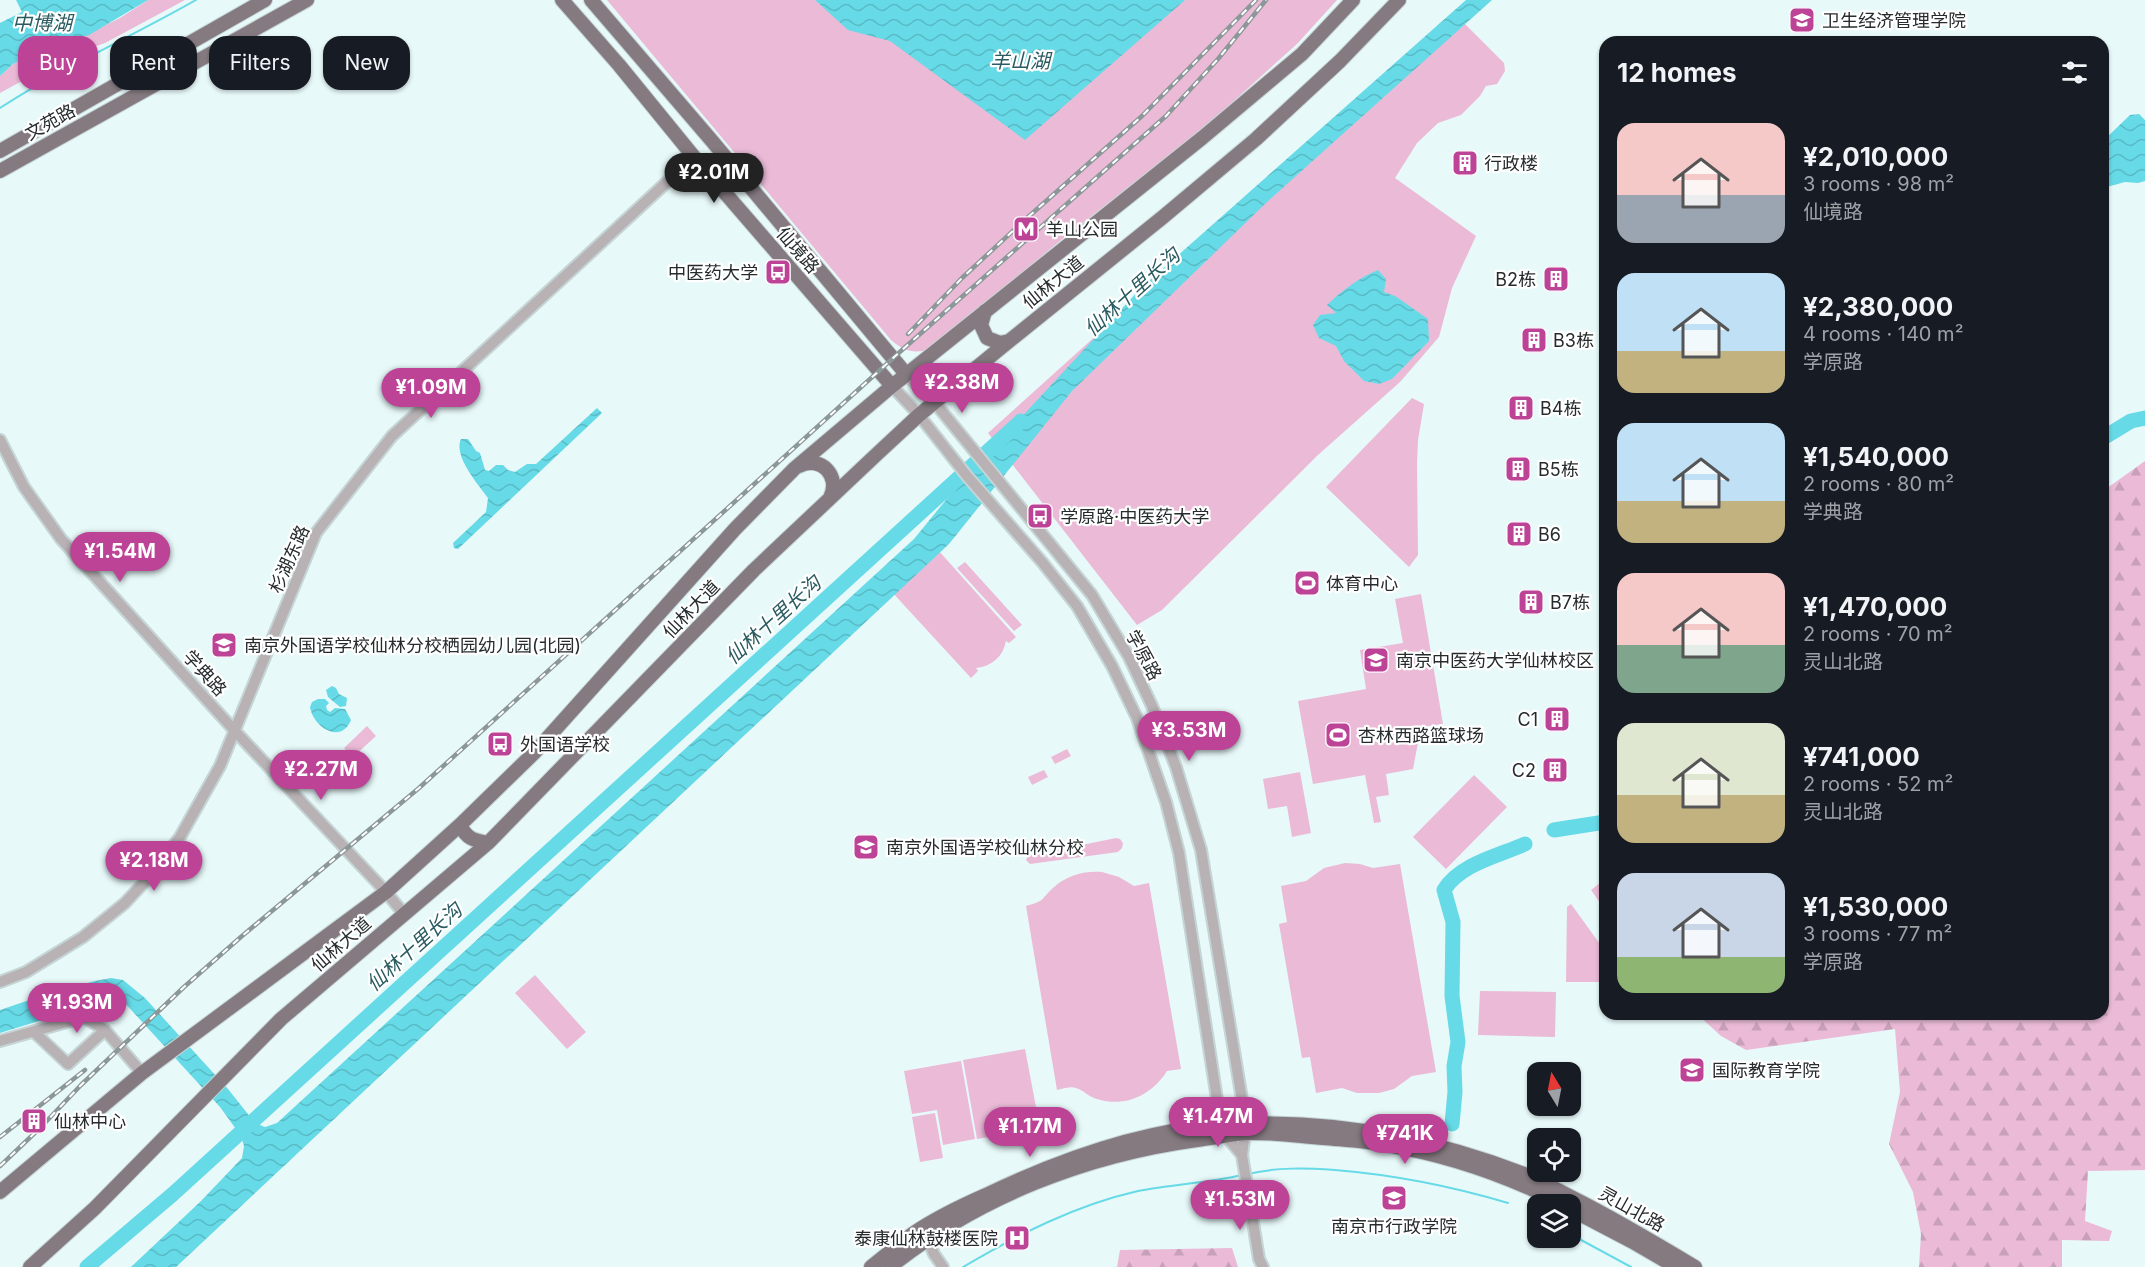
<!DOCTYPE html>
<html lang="en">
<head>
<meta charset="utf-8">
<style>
  :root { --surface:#171b24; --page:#242831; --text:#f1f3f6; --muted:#9ea1a6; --accent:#bc4396 }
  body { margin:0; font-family:Inter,"Noto Sans SC",sans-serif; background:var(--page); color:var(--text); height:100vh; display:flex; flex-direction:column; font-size:22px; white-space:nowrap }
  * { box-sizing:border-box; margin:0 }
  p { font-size:20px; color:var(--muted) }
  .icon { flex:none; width:33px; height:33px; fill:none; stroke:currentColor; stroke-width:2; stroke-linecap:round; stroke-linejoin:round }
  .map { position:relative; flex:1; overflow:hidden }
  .drawer { position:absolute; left:1599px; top:36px; width:510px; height:984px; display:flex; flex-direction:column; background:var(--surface); border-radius:18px; box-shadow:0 2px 4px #0004 }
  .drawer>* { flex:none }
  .top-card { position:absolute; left:18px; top:36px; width:570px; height:54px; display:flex; gap:12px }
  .needle { width:39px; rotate:350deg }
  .tools { position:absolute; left:1527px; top:1062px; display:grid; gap:12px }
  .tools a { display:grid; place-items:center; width:54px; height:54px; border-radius:12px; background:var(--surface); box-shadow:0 2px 4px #0004; font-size:30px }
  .price { position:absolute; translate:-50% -51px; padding:0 14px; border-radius:21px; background:var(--accent); color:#fff; font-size:20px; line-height:39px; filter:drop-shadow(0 2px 3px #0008) }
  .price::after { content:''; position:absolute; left:50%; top:36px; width:18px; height:14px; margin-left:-9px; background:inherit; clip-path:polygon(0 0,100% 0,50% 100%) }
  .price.active { background:#222; color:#fff }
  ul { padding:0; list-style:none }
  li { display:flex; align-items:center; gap:18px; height:150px; padding:0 18px }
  li span { display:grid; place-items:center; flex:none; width:168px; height:120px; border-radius:18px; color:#555 }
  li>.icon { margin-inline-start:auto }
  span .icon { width:72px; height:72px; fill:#fffc; stroke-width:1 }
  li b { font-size:26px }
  h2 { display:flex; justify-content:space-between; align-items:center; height:72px; padding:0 18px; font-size:26px }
  .pill { padding:0 21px; border-radius:18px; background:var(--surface); box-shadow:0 2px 4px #0004; font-size:21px; line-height:54px }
  .pill.active { background:var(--accent); color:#fff }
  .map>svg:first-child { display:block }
</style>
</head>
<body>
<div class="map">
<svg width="2145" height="1267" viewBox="0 0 2145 1267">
  <defs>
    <pattern id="forest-firs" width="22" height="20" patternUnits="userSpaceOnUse" patternTransform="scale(1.5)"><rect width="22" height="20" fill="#eabad7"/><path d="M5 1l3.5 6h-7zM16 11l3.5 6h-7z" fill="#c9a0b9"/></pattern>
    <pattern id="water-waves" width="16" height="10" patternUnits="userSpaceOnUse" patternTransform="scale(1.5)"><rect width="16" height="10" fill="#66dae6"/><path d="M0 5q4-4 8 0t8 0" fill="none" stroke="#58bbc6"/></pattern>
  </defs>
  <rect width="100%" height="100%" fill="#e8f9fa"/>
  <path fill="#eabad7" d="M 148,0 L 185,0 L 105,43 L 66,57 L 0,93 L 0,76 L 13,64 L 39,51 L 52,45 L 77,39 L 120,18 Z
    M 607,0 L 1337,0 L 1297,44 L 1205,127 L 1061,240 L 932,348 C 916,355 903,351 891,340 Z
    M 1454,13 L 1504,63 L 1505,71 L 1497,84 L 1486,86 L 1480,96 L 1461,115 L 1438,123 L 1417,143 L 1395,178 L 1476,236 L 1452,288 L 1439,337 L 1400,382 L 1318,455 L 1162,610 L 1137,625 L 988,433 Z
    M 1412,398 L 1424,404 L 1418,440 L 1417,463 L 1418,555 L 1409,567 L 1326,487 Z
    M 938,550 L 1016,637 L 1009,643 L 1006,641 C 1003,657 992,666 976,668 L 978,671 L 971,678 L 891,591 Z
    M 965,562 L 1022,625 L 1014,631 L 957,568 Z
    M 1421,594 L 1443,724 L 1421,727 L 1413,769 L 1386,774 L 1389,795 L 1376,797 L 1381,822 L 1374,823 L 1365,775 L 1313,784 L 1298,701 L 1366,689 L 1360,650 L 1403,643 L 1395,599 Z
    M 367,726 L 376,736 L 353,757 L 344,748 Z
    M 1067,749 L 1071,756 L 1055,764 L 1051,757 Z
    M 1044,770 L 1048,777 L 1032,785 L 1028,777 Z
    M 1300,772 L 1311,833 L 1292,837 L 1287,806 L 1268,809 L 1263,779 Z
    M 1474,775 L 1507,807 L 1446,869 L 1413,837 Z
    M 1116,838 L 1120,839 L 1123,843 L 1122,848 L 1118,852 L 1030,864 L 1026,860 L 1028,856 Z
    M 1345,863 L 1360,864 L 1373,868 L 1400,864 L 1436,1072 L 1412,1076 L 1394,1089 L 1379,1093 L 1357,1093 L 1342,1088 L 1316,1093 L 1310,1057 L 1302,1058 L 1279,924 L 1287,922 L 1281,886 L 1306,881 L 1324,868 Z
    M 1102,872 L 1119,877 L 1134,886 L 1149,883 L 1181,1069 L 1167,1071 C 1152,1095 1125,1108 1097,1099 C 1089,1097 1083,1090 1076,1088 C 1071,1086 1062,1089 1057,1090 L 1026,906 C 1045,901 1040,900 1053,888 C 1067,875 1084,871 1102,872 Z
    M 1571,904 L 1605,951 L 1605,982 L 1566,982 L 1567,907 Z
    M 535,975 L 586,1032 L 567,1049 L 515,993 Z
    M 1480,991 L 1556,992 L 1555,1037 L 1478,1035 Z
    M 1025,1049 L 1040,1128 L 977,1139 L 963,1060 Z
    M 961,1061 L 975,1139 L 943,1145 L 937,1110 L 912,1114 L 904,1071 Z
    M 935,1113 L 943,1158 L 920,1162 L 912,1117 Z"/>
  <path fill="url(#forest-firs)" d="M 2145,461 L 2145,1170 L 2088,1171 L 2085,1221 L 2112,1231 L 2109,1241 L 2062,1240 L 2062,1267 L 1919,1267 L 1921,1234 L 1913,1192 L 1889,1144 L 1900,1092 L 1895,1029 L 1746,1050 L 1721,1036 L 1697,1014 L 2103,1014 L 2103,491 Z
    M 1605,879 L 1605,910 L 1591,890 Z
    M 1232,1248 L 1238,1267 L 1117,1267 L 1120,1250 Z"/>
  <path fill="url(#water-waves)" d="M 16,0 L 148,0 L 89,35 L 52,45 L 39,51 L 13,64 L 0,76 L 0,23 L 22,12 Z
    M 815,0 L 1185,0 L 1025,140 L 890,41 L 848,30 Z
    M 1466,0 L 1492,0 L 1267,202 L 1072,391 L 949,544 L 176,1267 L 131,1267 L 201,1201 L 242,1158 L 244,1146 L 241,1136 L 220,1107 L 123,1001 L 113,998 L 0,1033 L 0,1010 L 44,995 L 95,981 L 111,978 L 123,980 L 145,998 L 228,1089 L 255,1123 L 265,1127 L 277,1123 L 914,539 L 954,490 L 1140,289 Z
    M 2139,114 L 2145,120 L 2145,181 L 2138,183 L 2125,182 L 2103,188 L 2103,141 L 2130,115 Z
    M 1378,270 L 1386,279 L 1384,292 L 1395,296 L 1428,319 L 1429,341 L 1392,379 L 1379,384 L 1364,381 L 1344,361 L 1336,346 L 1319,338 L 1313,325 L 1320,315 L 1336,313 L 1327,305 C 1343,290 1358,278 1378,270 Z
    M 597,408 L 602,413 L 458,549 L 454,548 L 453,543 L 486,512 L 488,498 C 478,484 453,456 461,439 L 468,439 L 476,451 L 480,453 L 485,470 L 489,471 L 496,465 L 503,465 L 508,470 L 515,472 L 527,464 L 536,464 Z
    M 332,686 L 336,688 L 339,694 L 347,698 L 346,706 L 340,707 L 328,697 L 326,690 Z
    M 318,699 L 325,699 L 329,703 L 326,706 L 327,710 L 330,712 L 335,708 L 345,709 L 351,720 C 341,745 313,727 310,707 L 312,702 Z"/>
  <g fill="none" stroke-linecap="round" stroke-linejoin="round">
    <path stroke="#66dae6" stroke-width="2" d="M 0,108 C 63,67 131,37 196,0
      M 1248,1174 C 1277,1167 1305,1168 1335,1170 C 1396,1175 1451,1186 1508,1203
      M 1570,1234 L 1631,1267
      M 963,1267 C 1017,1235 1076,1205 1138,1191 C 1173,1184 1208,1183 1242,1175"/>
    <path stroke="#66dae6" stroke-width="15" d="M 2103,438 L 2131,421 L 2145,418
      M 1554,830 L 1605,822
      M 1452,1124 L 1455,1092 L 1454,1066 L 1458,1042 L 1452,996 L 1453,922 L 1444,890 C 1460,864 1498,856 1525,844
      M 87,1267 L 173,1194 L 1021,421"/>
    <g stroke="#c5d4d5" stroke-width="14">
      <path id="minor" d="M 906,374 L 935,403 L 1092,595 L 1129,657 L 1152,706 L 1176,767 L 1201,850 L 1246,1124 L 1242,1155 L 1259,1259 L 1263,1267
        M 892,386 L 919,415 L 967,476 L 1042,562 L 1077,606 L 1112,666 L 1137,718 L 1166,802 L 1179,853 L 1221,1125 L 1226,1136 L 1242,1155
        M 0,440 L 24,487 L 61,539 L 234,730 L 386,892 L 404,914
        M 0,982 L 26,972 L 83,937 L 125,903 L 150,876 L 180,837 L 220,766 L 316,533 L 392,436 L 694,157
        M 34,1032 L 68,1064 L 105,1030
        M 0,1041 L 84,1017 L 105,1030 L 142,1073
        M 928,1240 L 934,1254 L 943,1267"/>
    </g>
    <g stroke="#c5d4d5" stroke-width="16">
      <path id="major" d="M 562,0 L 619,65 L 694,157 L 892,386
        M 591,0 L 712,141 L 906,374
        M 0,151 L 265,0
        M 0,171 L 307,0
        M 985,311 L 981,325 L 987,338 L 1000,343 L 1009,341
        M 799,466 C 821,455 841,476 830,498
        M 460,825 C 467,839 473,840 488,843
        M 0,1192 L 142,1073 L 386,892 L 460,825 L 534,753 L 735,529 L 795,468 L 892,386 L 1202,138 L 1302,54 L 1353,0
        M 1570,1209 L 1633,1242 L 1676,1267
        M 30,1267 L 95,1208 L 281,1019 L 488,843 L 754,570 L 877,454 L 919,415 L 998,350 L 1163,217 L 1256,139 L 1340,61 L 1399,0
        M 871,1267 C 885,1256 899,1244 914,1233 C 936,1218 961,1206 986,1195 C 1059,1160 1141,1130 1223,1125 C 1327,1118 1432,1138 1529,1176 C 1544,1182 1559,1191 1573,1198 C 1615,1219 1655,1243 1695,1267
        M 890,1267 C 978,1197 1086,1155 1197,1140 C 1213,1138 1230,1134 1246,1133 C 1272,1132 1298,1136 1324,1138 C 1345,1140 1366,1141 1387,1145 C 1448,1155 1508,1176 1563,1204"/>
    </g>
    <use href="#minor" stroke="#b8b2b5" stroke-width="10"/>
    <use href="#major" stroke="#847a80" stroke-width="14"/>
    <g stroke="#8b9798" stroke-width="4.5">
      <path id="rail" d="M 908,334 L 962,278 L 1027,218 L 1142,116 L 1256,0
        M 0,1137 L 85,1070
        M 0,1166 L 41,1127 L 81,1085 L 184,987 L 242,936 L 419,788 L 902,350 L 1166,116 L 1218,59 L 1266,0"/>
    </g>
    <use href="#rail" stroke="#fff" stroke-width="2" stroke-dasharray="7" stroke-linecap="butt"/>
  </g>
  <defs>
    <g id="school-square" transform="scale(1.35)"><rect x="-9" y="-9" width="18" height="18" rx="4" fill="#bc4396" stroke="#fff"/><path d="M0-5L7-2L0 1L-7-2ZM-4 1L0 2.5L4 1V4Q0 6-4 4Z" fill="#fff"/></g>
    <g id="building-square" transform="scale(1.35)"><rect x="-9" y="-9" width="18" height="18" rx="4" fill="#bc4396" stroke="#fff"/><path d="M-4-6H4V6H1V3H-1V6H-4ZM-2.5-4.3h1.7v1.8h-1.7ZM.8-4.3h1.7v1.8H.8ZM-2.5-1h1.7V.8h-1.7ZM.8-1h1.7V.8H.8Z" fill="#fff"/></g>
    <g id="metro-square" transform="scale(1.35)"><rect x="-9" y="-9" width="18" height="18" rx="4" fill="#bc4396" stroke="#fff"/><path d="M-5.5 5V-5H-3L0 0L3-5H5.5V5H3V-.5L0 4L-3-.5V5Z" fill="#fff"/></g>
    <g id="bus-square" transform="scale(1.35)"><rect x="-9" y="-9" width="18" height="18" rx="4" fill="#bc4396" stroke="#fff"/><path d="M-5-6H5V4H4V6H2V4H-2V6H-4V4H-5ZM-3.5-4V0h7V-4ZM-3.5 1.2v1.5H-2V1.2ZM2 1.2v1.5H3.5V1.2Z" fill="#fff"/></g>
    <g id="stadium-square" transform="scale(1.35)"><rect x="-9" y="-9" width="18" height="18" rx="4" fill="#bc4396" stroke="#fff"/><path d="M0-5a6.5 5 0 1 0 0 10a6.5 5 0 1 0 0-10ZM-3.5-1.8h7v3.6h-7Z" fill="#fff"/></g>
    <g id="university-square" transform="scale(1.35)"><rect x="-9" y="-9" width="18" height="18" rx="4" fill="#bc4396" stroke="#fff"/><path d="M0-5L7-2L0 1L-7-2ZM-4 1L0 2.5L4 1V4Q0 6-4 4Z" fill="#fff"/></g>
    <g id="hospital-square" transform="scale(1.35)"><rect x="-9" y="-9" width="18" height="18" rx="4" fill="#bc4396" stroke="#fff"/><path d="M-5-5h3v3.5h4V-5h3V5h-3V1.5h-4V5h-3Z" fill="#fff"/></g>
  </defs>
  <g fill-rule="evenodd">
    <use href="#school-square" x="1802" y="20"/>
    <use href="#building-square" x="1465" y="163"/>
    <use href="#metro-square" x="1026" y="229"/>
    <use href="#bus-square" x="778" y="272"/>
    <use href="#building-square" x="1556" y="279"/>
    <use href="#building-square" x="1534" y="340"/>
    <use href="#building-square" x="1521" y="408"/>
    <use href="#building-square" x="1518" y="469"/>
    <use href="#bus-square" x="1040" y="516"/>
    <use href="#building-square" x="1519" y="534"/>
    <use href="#stadium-square" x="1307" y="583"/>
    <use href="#building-square" x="1531" y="602"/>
    <use href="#school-square" x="224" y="645"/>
    <use href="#university-square" x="1376" y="660"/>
    <use href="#building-square" x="1557" y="719"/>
    <use href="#stadium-square" x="1338" y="735"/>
    <use href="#bus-square" x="500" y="744"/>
    <use href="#building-square" x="1555" y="770"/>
    <use href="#school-square" x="866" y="847"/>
    <use href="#school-square" x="1692" y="1070"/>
    <use href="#building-square" x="34" y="1121"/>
    <use href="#school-square" x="1394" y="1198"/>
    <use href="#hospital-square" x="1017" y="1238"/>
  </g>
  <g text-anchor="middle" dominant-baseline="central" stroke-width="4.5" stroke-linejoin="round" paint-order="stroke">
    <g font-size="18" fill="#262c2d" stroke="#fff" text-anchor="start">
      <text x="1822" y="20">卫生经济管理学院</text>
      <text x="1484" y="163">行政楼</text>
      <text x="1046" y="229">羊山公园</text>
      <text x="758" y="272" text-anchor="end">中医药大学</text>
      <text x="1536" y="279" text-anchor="end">B2栋</text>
      <text x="1553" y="340">B3栋</text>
      <text x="1540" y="408">B4栋</text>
      <text x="1538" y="469">B5栋</text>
      <text x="1060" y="516">学原路·中医药大学</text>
      <text x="1538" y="534">B6</text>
      <text x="1326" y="583">体育中心</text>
      <text x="1550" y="602">B7栋</text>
      <text x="244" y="645">南京外国语学校仙林分校栖园幼儿园(北园)</text>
      <text x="1396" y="660">南京中医药大学仙林校区</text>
      <text x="1538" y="719" text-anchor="end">C1</text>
      <text x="1358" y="735">杏林西路篮球场</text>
      <text x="520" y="744">外国语学校</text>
      <text x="1536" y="770" text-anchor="end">C2</text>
      <text x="886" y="847">南京外国语学校仙林分校</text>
      <text x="1712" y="1070">国际教育学院</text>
      <text x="54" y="1121">仙林中心</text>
      <text x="1394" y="1226" text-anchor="middle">南京市行政学院</text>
      <text x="998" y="1238" text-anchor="end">泰康仙林鼓楼医院</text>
    </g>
    <g font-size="18" fill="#262c2d" stroke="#fff">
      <text transform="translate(50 122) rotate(-29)">文苑路</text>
      <text transform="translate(798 250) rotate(49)">仙境路</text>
      <text transform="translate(1053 282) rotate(-39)">仙林大道</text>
      <text transform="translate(289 559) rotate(-66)">杉湖东路</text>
      <text transform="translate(691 609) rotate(-46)">仙林大道</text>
      <text transform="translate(1144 655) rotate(62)">学原路</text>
      <text transform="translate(205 673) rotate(48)">学典路</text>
      <text transform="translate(341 944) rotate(-41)">仙林大道</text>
      <text transform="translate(1632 1209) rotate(29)">灵山北路</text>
    </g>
    <g font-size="20" font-style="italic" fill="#295b60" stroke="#fff">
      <text x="42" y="23">中博湖</text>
      <text x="1020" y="61">羊山湖</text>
      <text transform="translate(1132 292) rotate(-42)">仙林十里长沟</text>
      <text transform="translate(773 620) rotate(-42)">仙林十里长沟</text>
      <text transform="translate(414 947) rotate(-42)">仙林十里长沟</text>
    </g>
  </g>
</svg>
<div class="tools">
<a><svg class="needle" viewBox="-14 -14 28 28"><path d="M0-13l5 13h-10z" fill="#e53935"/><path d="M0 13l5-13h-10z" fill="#9ea1a6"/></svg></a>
<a><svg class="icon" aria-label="locate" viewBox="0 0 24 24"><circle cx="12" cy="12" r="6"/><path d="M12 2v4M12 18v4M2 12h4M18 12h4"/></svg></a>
<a><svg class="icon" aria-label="layers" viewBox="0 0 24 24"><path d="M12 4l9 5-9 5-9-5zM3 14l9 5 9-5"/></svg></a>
</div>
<b class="price active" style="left:714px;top:204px">¥2.01M</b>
<b class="price" style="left:962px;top:414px">¥2.38M</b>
<b class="price" style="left:431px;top:419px">¥1.09M</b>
<b class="price" style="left:120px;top:583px">¥1.54M</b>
<b class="price" style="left:1189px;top:762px">¥3.53M</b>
<b class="price" style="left:321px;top:801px">¥2.27M</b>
<b class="price" style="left:154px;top:892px">¥2.18M</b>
<b class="price" style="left:77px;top:1034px">¥1.93M</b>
<b class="price" style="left:1218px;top:1148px">¥1.47M</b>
<b class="price" style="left:1030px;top:1158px">¥1.17M</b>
<b class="price" style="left:1405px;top:1165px">¥741K</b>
<b class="price" style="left:1240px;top:1231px">¥1.53M</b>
<div class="top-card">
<a class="pill active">Buy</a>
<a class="pill">Rent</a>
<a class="pill">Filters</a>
<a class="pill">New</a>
</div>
<section class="drawer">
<h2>12 homes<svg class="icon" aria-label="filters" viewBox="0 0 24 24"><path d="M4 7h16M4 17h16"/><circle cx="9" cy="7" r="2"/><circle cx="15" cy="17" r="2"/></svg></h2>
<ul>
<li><span style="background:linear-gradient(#f6c9c9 60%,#9aa5b1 0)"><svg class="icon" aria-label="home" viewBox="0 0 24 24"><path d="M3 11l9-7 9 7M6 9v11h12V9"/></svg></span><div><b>¥2,010,000</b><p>3 rooms · 98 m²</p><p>仙境路</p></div></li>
<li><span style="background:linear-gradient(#bfe0f5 65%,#c2b280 0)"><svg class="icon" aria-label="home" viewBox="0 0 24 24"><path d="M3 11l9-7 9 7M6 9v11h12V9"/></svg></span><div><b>¥2,380,000</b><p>4 rooms · 140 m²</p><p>学原路</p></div></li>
<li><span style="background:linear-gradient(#bfe0f5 65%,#c2b280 0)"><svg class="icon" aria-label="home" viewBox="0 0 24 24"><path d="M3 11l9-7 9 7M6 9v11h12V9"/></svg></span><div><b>¥1,540,000</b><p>2 rooms · 80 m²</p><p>学典路</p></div></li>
<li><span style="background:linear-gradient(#f6c9c9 60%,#7fa58c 0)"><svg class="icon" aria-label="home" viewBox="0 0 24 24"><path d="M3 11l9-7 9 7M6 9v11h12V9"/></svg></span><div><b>¥1,470,000</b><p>2 rooms · 70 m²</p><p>灵山北路</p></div></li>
<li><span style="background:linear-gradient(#dfe7d0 60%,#c2b280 0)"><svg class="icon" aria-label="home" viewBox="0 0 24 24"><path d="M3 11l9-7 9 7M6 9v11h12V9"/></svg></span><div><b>¥741,000</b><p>2 rooms · 52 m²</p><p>灵山北路</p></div></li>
<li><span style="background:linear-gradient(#c9d6e8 70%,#8fb573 0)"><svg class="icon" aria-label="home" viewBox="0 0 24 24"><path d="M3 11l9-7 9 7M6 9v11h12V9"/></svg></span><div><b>¥1,530,000</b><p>3 rooms · 77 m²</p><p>学原路</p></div></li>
</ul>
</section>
</div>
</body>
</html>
